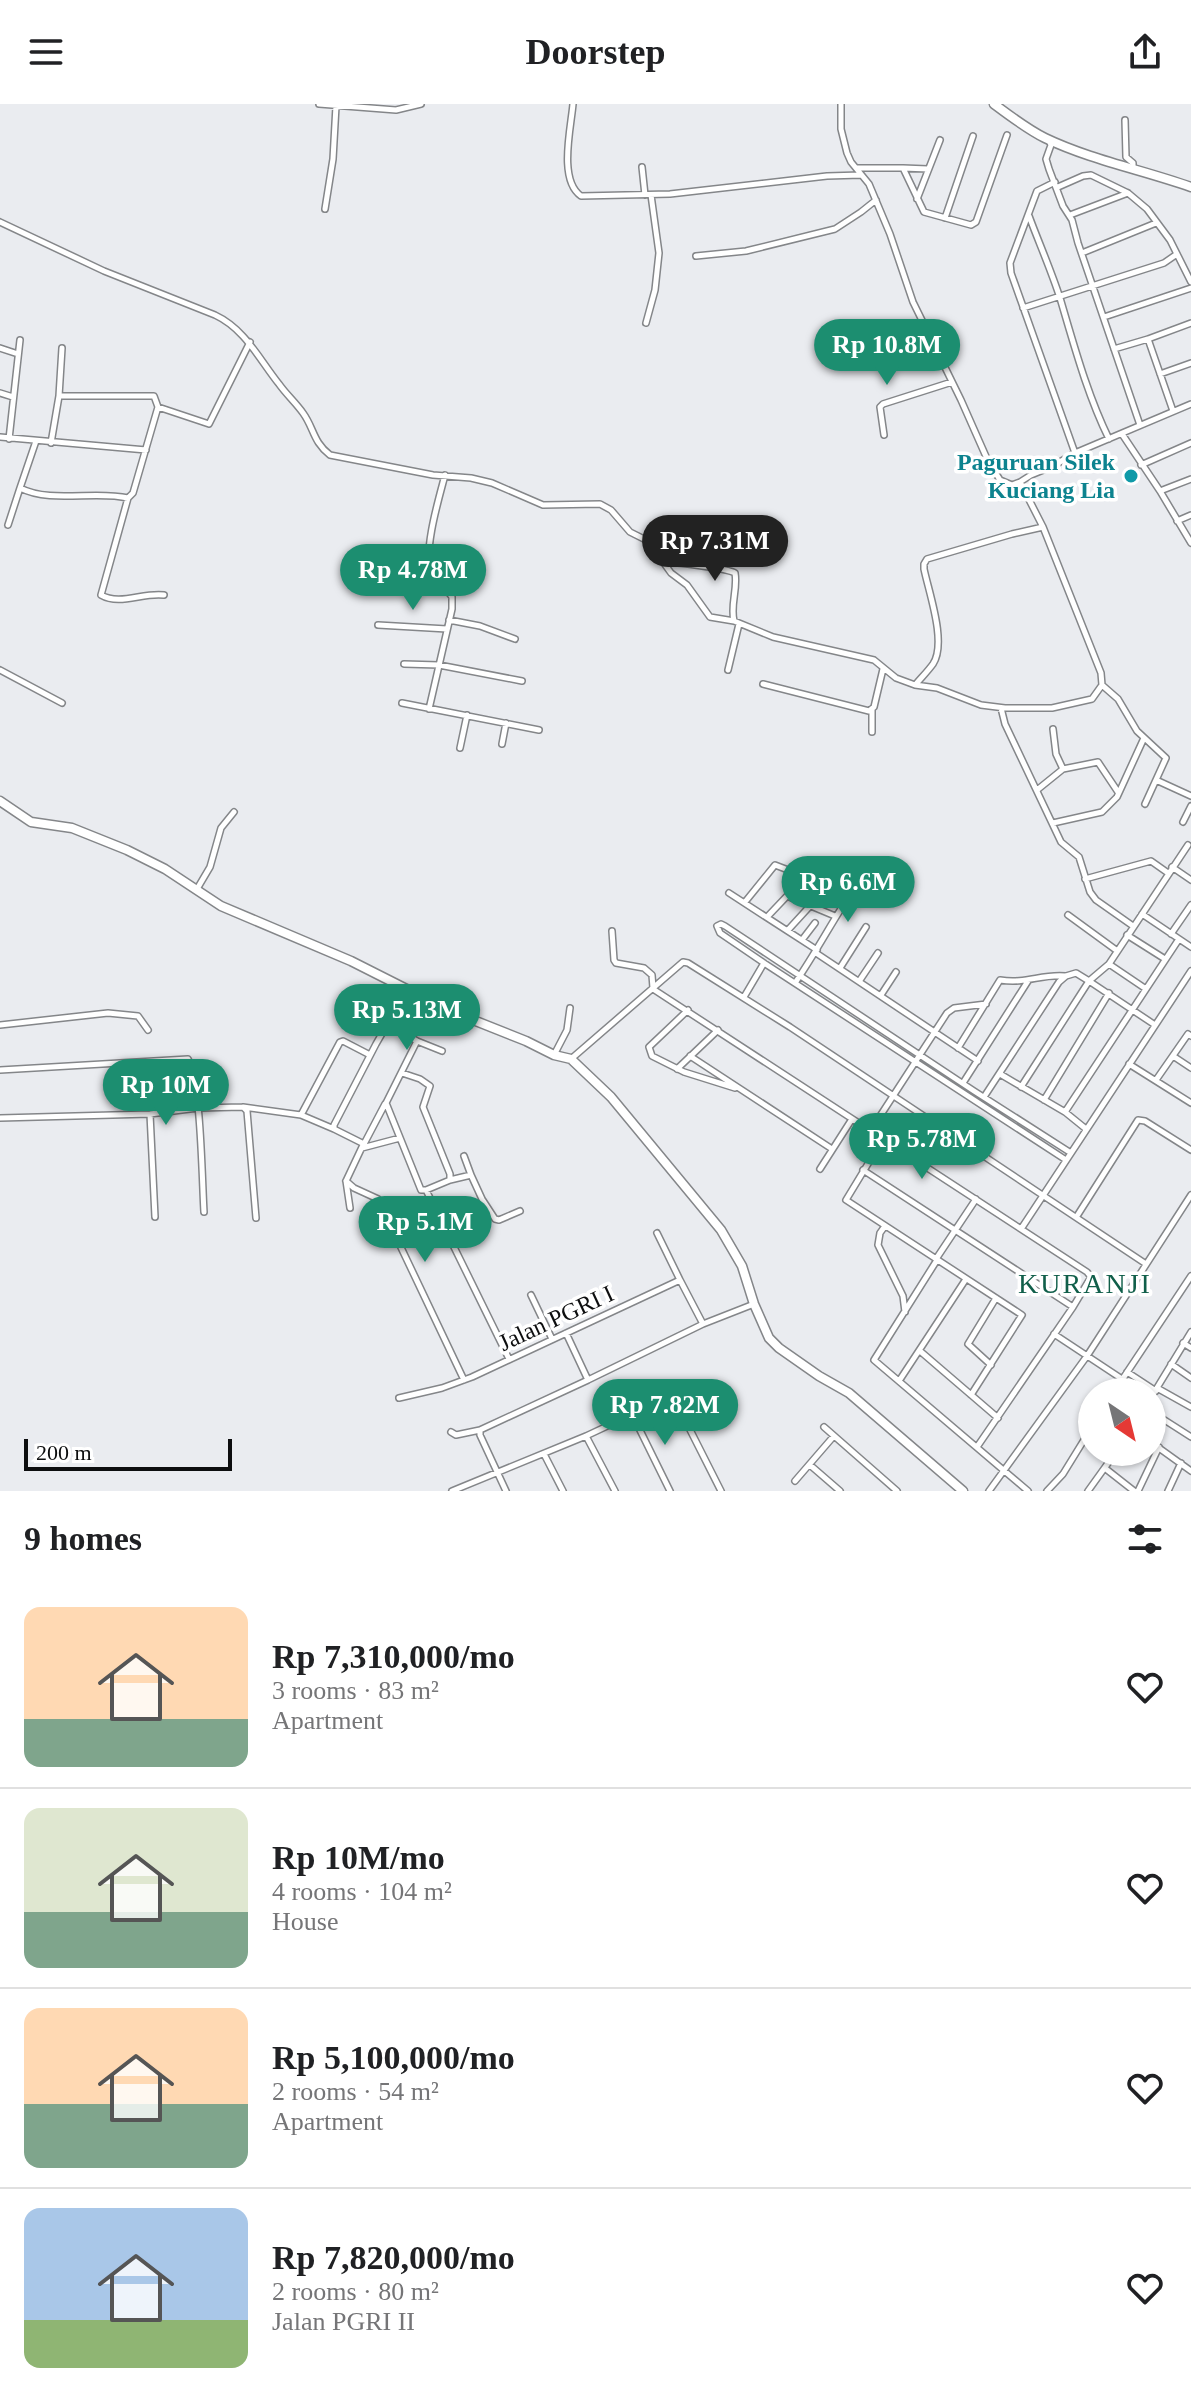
<!DOCTYPE html>
<html lang="en">
<head>
<meta charset="utf-8">
<style>
  :root { --surface:#fff; --page:#f2f2f2; --text:#202124; --muted:#757577; --line:#e0e0e0; --accent:#1c8e70 }
  body { margin:0; font-family:Georgia,serif; background:var(--page); color:var(--text); height:100vh; display:flex; flex-direction:column; font-size:30px; white-space:nowrap }
  * { box-sizing:border-box; margin:0 }
  p { font-size:26px; color:var(--muted) }
  .icon { flex:none; width:44px; height:44px; fill:none; stroke:currentColor; stroke-width:2; stroke-linecap:round; stroke-linejoin:round }
  .map { position:relative; height:1387px; overflow:hidden }
  .sheet { display:flex; flex-direction:column; background:var(--surface); flex:1 }
  .sheet>* { flex:none }
  .needle { width:52px; rotate:145deg }
  .buttons { position:absolute; left:1078px; top:1274px; display:grid; gap:16px }
  .buttons a { display:grid; place-items:center; width:88px; height:88px; border-radius:50%; background:var(--surface); box-shadow:0 2px 6px #0004; font-size:40px }
  .scale { position:absolute; left:24px; bottom:20px; width:208px; box-sizing:border-box; padding-left:8px; border:4px solid #0d0e0f; border-top:0; font-size:22px; line-height:28px; white-space:nowrap; color:#0d0e0f; -webkit-text-stroke:6px #fff; paint-order:stroke }
  .price { position:absolute; translate:-50% -68px; padding:0 18px; border-radius:28px; background:var(--accent); color:#fff; font-size:26px; line-height:52px; filter:drop-shadow(0 2px 4px #0008) }
  .price::after { content:''; position:absolute; left:50%; top:48px; width:24px; height:18px; margin-left:-12px; background:inherit; clip-path:polygon(0 0,100% 0,50% 100%) }
  .price.on { background:#222; color:#fff }
  ul { padding:0; list-style:none }
  li { display:flex; align-items:center; gap:24px; height:200px; padding:0 24px }
  li+li { border-top:2px solid var(--line) }
  li span { display:grid; place-items:center; flex:none; width:224px; height:160px; border-radius:16px; color:#555 }
  li>.icon { margin-inline-start:auto }
  span .icon { width:96px; height:96px; fill:#fffc; stroke-width:1 }
  li b { font-size:34px }
  h2 { display:flex; justify-content:space-between; align-items:center; height:96px; padding:0 24px; font-size:34px }
  header { display:flex; justify-content:space-between; align-items:center; height:104px; padding:0 24px; background:var(--surface); font-size:36px; font-weight:800 }
  .map>svg:first-child { display:block }
</style>
</head>
<body>
<header><svg class="icon" aria-label="menu" viewBox="0 0 24 24"><path d="M4 6h16M4 12h16M4 18h16"/></svg>Doorstep<svg class="icon" aria-label="share" viewBox="0 0 24 24"><path d="M12 15V3M7 8l5-5 5 5M5 13v7h14v-7"/></svg></header>
<div class="map">
<svg width="1191" height="1387" viewBox="0 0 1191 1387">
  <rect width="100%" height="100%" fill="#eaecf0"/>
  <g fill="none" stroke-linecap="round" stroke-linejoin="round">
    <g stroke="#848689" stroke-width="8">
      <path id="street" d="M 319,0 L 396,6 L 421,0
        M 573,0 C 571,24 558,76 581,92 L 670,90 L 827,72 L 861,71
        M 841,0 L 841,25 L 847,49 L 851,58 L 869,80 L 890,130 L 913,198 L 961,296 L 988,357 L 1000,376 L 1012,381 L 1020,378
        M 1125,16 L 1126,53 L 1133,59 L 1133,64
        M 1049,36 L 1051,41 L 1046,55 L 1049,65 L 1063,102 L 1072,116 L 1078,139 L 1140,321
        M 642,63 L 645,91
        M 857,64 L 903,64 L 924,108 L 971,121 L 976,118 L 1007,31
        M 903,64 L 928,65
        M 1055,78 L 1037,87 L 1010,159 L 1011,169 L 1075,349
        M 1058,83 L 1083,72 L 1091,71 L 1128,89 L 1147,105 L 1170,136 L 1191,178
        M 917,95 L 940,36
        M 325,105 L 333,55 L 336,2
        M 1070,111 L 1128,89
        M 1029,112 C 1039,139 1051,166 1060,194 C 1074,241 1087,290 1109,335
        M 945,114 L 973,32
        M 0,118 L 104,167 L 215,211 C 245,225 259,255 279,280 C 286,290 296,299 303,309 C 314,324 313,338 330,351 L 433,371 L 471,374 L 492,379 L 543,401 L 600,400 L 611,406 L 630,428 L 644,435 L 653,444 L 671,469 L 687,481 L 710,513 L 734,517 L 773,533 L 874,556 L 896,574 L 915,581 L 937,584 L 981,601 L 1005,604 L 1052,604 L 1092,595 L 1102,581 L 1101,569 L 1043,423 L 1020,378 L 1031,371 L 1053,362 L 1075,349 L 1191,300
        M 1082,149 L 1156,119
        M 696,152 L 746,147 L 835,125 L 861,108 L 876,96
        M 1023,204 L 1164,159 L 1177,150
        M 1104,213 L 1191,184
        M 646,219 L 655,186 L 659,149 L 651,91
        M 0,244 L 18,250
        M 1114,245 L 1148,235
        M 1160,270 L 1191,259
        M 0,289 L 13,293
        M 59,292 L 62,244
        M 158,303 L 209,320 L 250,238
        M 1173,307 L 1148,235 L 1191,219
        M 1122,330 L 1160,387 L 1191,439
        M 884,331 L 880,303 L 883,300 L 952,278
        M 0,333 L 146,346
        M 9,335 L 20,236
        M 36,337 L 20,384 C 52,400 94,386 128,394 L 101,491 C 120,502 143,488 164,491
        M 51,339 L 59,292 L 154,292 L 158,303 L 133,389 L 128,394
        M 1141,361 L 1191,339
        M 1160,387 L 1191,375
        M 1177,417 L 1191,411
        M 8,421 L 20,384
        M 664,459 C 672,457 729,465 735,469 C 738,485 730,501 734,517
        M 449,516 L 480,522 L 515,535
        M 378,521 L 447,525
        M 404,560 L 439,561 L 522,577
        M 0,566 L 62,599
        M 728,566 L 739,520
        M 763,580 L 869,607 L 874,603 L 883,565
        M 916,580 C 921,574 928,567 933,560 C 947,539 929,489 924,465 L 924,460 L 927,455 L 1012,430 L 1043,423
        M 1102,581 L 1118,595 L 1137,627 L 1166,654 L 1145,700
        M 402,599 L 539,626
        M 1001,604 L 1005,620 L 1061,738 L 1079,753 L 1090,788 L 1096,796 L 1133,822
        M 429,605 L 452,505 L 452,493 C 446,484 435,478 431,468 C 423,447 439,394 445,371
        M 1053,625 L 1056,650 L 1063,665
        M 872,628 L 872,606
        M 502,640 L 506,619
        M 460,644 L 467,611
        M 1156,676 L 1191,692
        M 1037,686 L 1063,665 L 1098,658 L 1118,688
        M 1183,718 L 1191,702
        M 1053,719 L 1102,708 L 1117,693 L 1144,634
        M 1172,763 L 1191,776
        M 1085,775 L 1151,757 L 1168,769
        M 197,785 L 210,763 L 221,724 L 234,708
        M 729,789 L 817,846
        M 745,798 L 775,761 L 851,790
        M 1142,810 L 1191,843
        M 1068,811 L 1116,846
        M 768,812 L 787,792 L 835,812
        M 788,826 L 810,802
        M 612,827 L 614,856 L 616,859 L 644,864 L 652,871 L 653,884
        M 1171,830 L 1191,801
        M 1127,831 L 1165,855
        M 802,836 L 815,819
        M 816,849 L 978,957
        M 1109,860 L 1146,885
        M 840,864 L 866,823
        M 860,876 L 878,849
        M 795,879 C 817,847 835,812 857,780
        M 653,885 L 1087,1168 L 1091,1173 L 1073,1203 L 977,1343
        M 881,891 L 896,868
        M 744,893 L 764,859
        M 688,906 L 649,943 L 652,952 L 684,968 L 735,984
        M 387,920 L 417,937 L 442,947
        M 0,921 L 108,909 L 138,912 L 148,926
        M 958,944 L 1000,876 C 1027,880 1040,870 1065,872
        M 554,951 L 567,926 L 570,904
        M 690,952 L 832,1045
        M 1173,952 L 1191,964
        M 571,955 L 683,858 L 688,859 L 790,923 L 1146,1160
        M 1129,960 L 1191,999
        M 677,965 L 718,926
        M 0,966 L 188,955 C 201,976 202,1077 204,1108
        M 402,969 L 420,975 L 430,982 L 423,1003 L 450,1070 L 450,1076 L 426,1086 L 421,1086 L 386,999 L 417,937
        M 1000,970 L 1065,1008 L 1086,1025
        M 1156,976 L 1188,930 L 1191,932
        M 963,979 L 1028,877
        M 1021,983 L 1089,877 L 1155,921
        M 984,993 L 1059,878 L 1066,872 L 1076,869 L 1089,877 L 1109,860 L 1188,741
        M 1044,996 L 1109,889
        M 385,1000 L 364,1040 L 334,1025 L 334,1021 L 376,940 L 407,886
        M 243,1003 L 301,1011 L 334,1025
        M 1065,1008 L 1179,835
        M 150,1010 L 155,1113
        M 301,1011 L 340,938 L 343,937 L 370,951
        M 0,1014 L 150,1010 L 198,1004 L 243,1003 L 247,1007 L 256,1114
        M 871,1026 L 947,909 L 954,904 L 986,900
        M 883,1035 L 846,1096 L 1022,1211 L 971,1291
        M 362,1044 L 400,1034
        M 464,1052 L 471,1071
        M 1066,1056 L 764,859 L 720,829 L 717,822 L 721,820 L 725,822 L 974,987 L 1071,1049
        M 820,1065 L 852,1015
        M 863,1066 L 1073,1203
        M 450,1076 L 471,1071 L 482,1095 L 495,1115 L 499,1116 L 520,1107
        M 346,1077 L 354,1084 L 378,1095 L 464,1276
        M 426,1086 L 509,1255
        M 350,1104 L 346,1077 L 363,1041
        M 1077,1112 L 1138,1016 L 1145,1017 L 1191,1046
        M 885,1122 L 880,1129 L 878,1141 L 903,1192 L 905,1208
        M 1021,1125 L 1191,867
        M 657,1129 L 680,1176
        M 936,1155 L 976,1095
        M 937,1156 L 874,1256 L 1028,1387
        M 531,1191 L 552,1235
        M 1054,1230 L 1122,1275
        M 1183,1239 L 1191,1244
        M 920,1247 L 998,1314
        M 1171,1260 L 1191,1274
        M 991,1261 L 968,1240 L 996,1194
        M 1127,1268 L 1156,1287
        M 588,1276 L 703,1220 L 754,1200
        M 899,1277 L 966,1175
        M 1157,1284 L 1191,1303
        M 1114,1288 L 1191,1172
        M 1152,1292 L 1191,1228
        M 399,1294 L 442,1284 L 472,1273 L 680,1176 L 703,1220
        M 1152,1308 L 1191,1333
        M 633,1312 L 670,1387
        M 824,1323 L 897,1387
        M 451,1328 L 456,1331 L 480,1326
        M 586,1332 L 615,1387
        M 1152,1339 L 1191,1367
        M 544,1350 L 563,1387
        M 810,1361 L 840,1387
        M 1106,1365 L 1134,1387
        M 795,1377 L 833,1333
        M 452,1387 L 586,1332 L 667,1294 L 676,1298 L 721,1387
        M 506,1387 L 480,1331 L 480,1326 L 588,1276 L 566,1229
        M 989,1387 L 1087,1252 L 1191,1091
        M 1047,1387 L 1063,1370 L 1092,1323
        M 1088,1387 L 1116,1348
        M 1138,1387 L 1159,1343
        M 1168,1387 L 1181,1359"/>
    </g>
    <g stroke="#848689" stroke-width="11">
      <path id="secondary" d="M 994,0 C 1010,12 1027,25 1045,34 C 1091,56 1143,66 1191,83
        M 0,697 L 31,718 L 72,724 L 127,746 L 165,765 L 221,802 L 351,857 L 448,906 L 526,937 L 554,951 L 571,955 L 611,993 L 721,1126 L 742,1162 L 754,1200 L 769,1234 L 779,1244 L 819,1272 L 849,1289 L 963,1387"/>
    </g>
    <use href="#street" stroke="#fff" stroke-width="5"/>
    <use href="#secondary" stroke="#fff" stroke-width="8"/>
  </g>
  <circle fill="#0f9aa8" stroke="#fff" stroke-width="3" cx="1131" cy="372" r="8"/>
  <g text-anchor="middle" dominant-baseline="central" stroke-width="7" stroke-linejoin="round" paint-order="stroke">
    <g font-size="24" font-weight="bold" fill="#0d838f" stroke="#fff" text-anchor="end">
      <text x="1115" y="358">Paguruan Silek<tspan x="1115" dy="28">Kuciang Lia</tspan></text>
    </g>
    <g font-size="24" fill="#0d0e0f" stroke="#fff">
      <text transform="translate(556 1214) rotate(-25)">Jalan PGRI I</text>
    </g>
    <g font-size="28" letter-spacing="2" fill="#115f4a" stroke="#fff">
      <text x="1085" y="1179">KURANJI</text>
    </g>
  </g>
</svg>
<div class="buttons">
<a><svg class="needle" viewBox="-14 -14 28 28"><path d="M0-13l5 13h-10z" fill="#e53935"/><path d="M0 13l5-13h-10z" fill="#757577"/></svg></a>
</div>
<div class="scale">200 m</div>
<b class="price" style="left:887px;top:283px">Rp 10.8M</b>
<b class="price on" style="left:715px;top:479px">Rp 7.31M</b>
<b class="price" style="left:413px;top:508px">Rp 4.78M</b>
<b class="price" style="left:848px;top:820px">Rp 6.6M</b>
<b class="price" style="left:407px;top:948px">Rp 5.13M</b>
<b class="price" style="left:166px;top:1023px">Rp 10M</b>
<b class="price" style="left:922px;top:1077px">Rp 5.78M</b>
<b class="price" style="left:425px;top:1160px">Rp 5.1M</b>
<b class="price" style="left:665px;top:1343px">Rp 7.82M</b>
</div>
<section class="sheet">
<h2>9 homes<svg class="icon" aria-label="filters" viewBox="0 0 24 24"><path d="M4 7h16M4 17h16"/><circle cx="9" cy="7" r="2"/><circle cx="15" cy="17" r="2"/></svg></h2>
<ul>
<li><span style="background:linear-gradient(#ffd9b3 70%,#7fa58c 0)"><svg class="icon" aria-label="home" viewBox="0 0 24 24"><path d="M3 11l9-7 9 7M6 9v11h12V9"/></svg></span><div><b>Rp 7,310,000/mo</b><p>3 rooms · 83 m²</p><p>Apartment</p></div><svg class="icon" aria-label="heart" viewBox="0 0 24 24"><path d="M12 20l-8-8c-3-5 5-10 8-4 3-6 11-1 8 4z"/></svg></li>
<li><span style="background:linear-gradient(#dfe7d0 65%,#7fa58c 0)"><svg class="icon" aria-label="home" viewBox="0 0 24 24"><path d="M3 11l9-7 9 7M6 9v11h12V9"/></svg></span><div><b>Rp 10M/mo</b><p>4 rooms · 104 m²</p><p>House</p></div><svg class="icon" aria-label="heart" viewBox="0 0 24 24"><path d="M12 20l-8-8c-3-5 5-10 8-4 3-6 11-1 8 4z"/></svg></li>
<li><span style="background:linear-gradient(#ffd9b3 60%,#7fa58c 0)"><svg class="icon" aria-label="home" viewBox="0 0 24 24"><path d="M3 11l9-7 9 7M6 9v11h12V9"/></svg></span><div><b>Rp 5,100,000/mo</b><p>2 rooms · 54 m²</p><p>Apartment</p></div><svg class="icon" aria-label="heart" viewBox="0 0 24 24"><path d="M12 20l-8-8c-3-5 5-10 8-4 3-6 11-1 8 4z"/></svg></li>
<li><span style="background:linear-gradient(#a9c7e8 70%,#8fb573 0)"><svg class="icon" aria-label="home" viewBox="0 0 24 24"><path d="M3 11l9-7 9 7M6 9v11h12V9"/></svg></span><div><b>Rp 7,820,000/mo</b><p>2 rooms · 80 m²</p><p>Jalan PGRI II</p></div><svg class="icon" aria-label="heart" viewBox="0 0 24 24"><path d="M12 20l-8-8c-3-5 5-10 8-4 3-6 11-1 8 4z"/></svg></li>
</ul>
</section>
</body>
</html>
